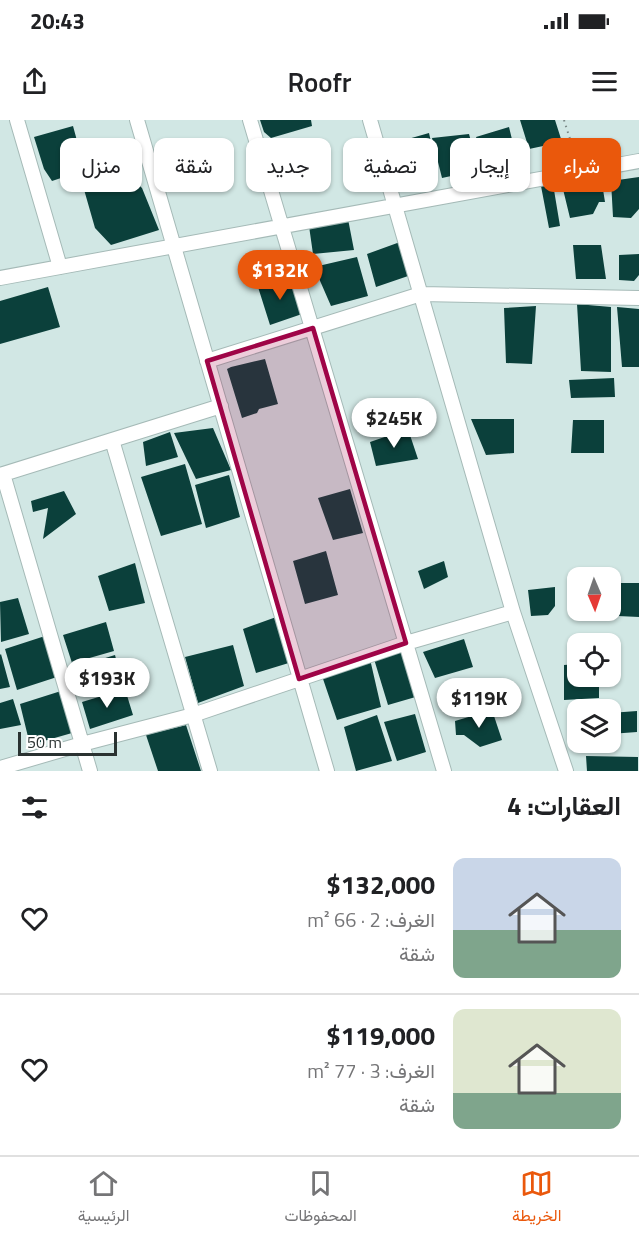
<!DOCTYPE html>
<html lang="ar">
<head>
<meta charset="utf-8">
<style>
  :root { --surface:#fff; --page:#f6f6f6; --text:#202124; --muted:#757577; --line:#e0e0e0; --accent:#ea580c }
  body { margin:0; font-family:"Titillium Web",Vazirmatn,sans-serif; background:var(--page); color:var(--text); direction:rtl; height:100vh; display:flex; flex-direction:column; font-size:22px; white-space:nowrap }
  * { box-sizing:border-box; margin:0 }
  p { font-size:20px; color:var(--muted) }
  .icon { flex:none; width:33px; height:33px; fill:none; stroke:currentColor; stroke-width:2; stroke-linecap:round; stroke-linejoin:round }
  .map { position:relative; height:651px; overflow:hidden; direction:ltr }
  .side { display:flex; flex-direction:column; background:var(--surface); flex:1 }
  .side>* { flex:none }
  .banner { position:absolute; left:18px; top:18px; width:603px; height:54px; direction:rtl; display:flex; gap:12px }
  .needle { width:39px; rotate:178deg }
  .controls { position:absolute; left:567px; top:447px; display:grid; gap:12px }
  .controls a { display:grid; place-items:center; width:54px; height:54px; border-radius:12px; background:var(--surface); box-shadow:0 2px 4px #0004; font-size:30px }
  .scale { position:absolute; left:18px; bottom:15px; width:99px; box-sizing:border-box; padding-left:6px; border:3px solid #2a3231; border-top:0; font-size:16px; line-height:21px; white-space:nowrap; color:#2a3231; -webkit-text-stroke:4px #fff; paint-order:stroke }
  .price { position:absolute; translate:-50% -51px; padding:0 14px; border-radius:21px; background:#fff; color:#222; font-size:20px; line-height:39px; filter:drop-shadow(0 2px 3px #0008) }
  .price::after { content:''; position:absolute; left:50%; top:36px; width:18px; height:14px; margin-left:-9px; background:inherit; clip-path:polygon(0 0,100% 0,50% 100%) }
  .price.active { background:var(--accent); color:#fff }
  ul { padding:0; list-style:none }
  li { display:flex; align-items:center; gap:18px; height:150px; padding:0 18px }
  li+li { border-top:2px solid var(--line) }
  li span { display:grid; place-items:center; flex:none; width:168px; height:120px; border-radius:12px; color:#555 }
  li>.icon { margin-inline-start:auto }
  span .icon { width:72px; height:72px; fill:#fffc; stroke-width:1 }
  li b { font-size:26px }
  h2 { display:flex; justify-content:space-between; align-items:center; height:72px; padding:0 18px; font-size:26px }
  .tag { padding:0 21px; border-radius:12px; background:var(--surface); box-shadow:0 2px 4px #0004; font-size:21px; line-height:54px }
  .tag.active { background:var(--accent); color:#fff }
  .status { display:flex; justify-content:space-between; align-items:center; height:42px; padding:0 30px; background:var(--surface); direction:ltr }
  .status svg { height:16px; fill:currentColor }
  header { display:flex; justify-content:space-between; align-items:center; height:78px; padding:0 18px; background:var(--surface); font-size:27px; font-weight:600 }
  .tab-bar { display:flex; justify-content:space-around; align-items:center; height:84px; border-top:2px solid var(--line); background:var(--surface); font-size:16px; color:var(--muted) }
  .tab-bar a { display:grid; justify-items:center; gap:3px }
  .tab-bar .active { color:var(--accent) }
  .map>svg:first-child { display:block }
</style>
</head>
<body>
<div class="status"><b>20:43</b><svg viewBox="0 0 49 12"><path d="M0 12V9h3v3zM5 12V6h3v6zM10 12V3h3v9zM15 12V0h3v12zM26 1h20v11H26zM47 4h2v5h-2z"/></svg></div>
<header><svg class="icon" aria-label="menu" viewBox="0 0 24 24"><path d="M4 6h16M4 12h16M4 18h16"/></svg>Roofr<svg class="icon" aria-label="share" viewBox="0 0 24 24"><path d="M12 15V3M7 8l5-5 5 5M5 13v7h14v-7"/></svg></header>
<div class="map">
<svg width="639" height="651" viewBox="0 0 639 651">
  <rect width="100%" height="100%" fill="#d1e7e4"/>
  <path fill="#0b403b" d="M 260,0 L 311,0 L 312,6 L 271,18 L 264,12 Z
    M 520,0 L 555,0 L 562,22 L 529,29 Z
    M 73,6 L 82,39 L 88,49 L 52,61 L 44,49 L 34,17 Z
    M 509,7 L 517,40 L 486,47 L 476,17 Z
    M 429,13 L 437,49 L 407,57 L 394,23 Z
    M 469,14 L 479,50 L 442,58 L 432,18 Z
    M 129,56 L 142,68 L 159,110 L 111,125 L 95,108 L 83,66 Z
    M 601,57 L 605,82 L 599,82 L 593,94 L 570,98 L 562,65 Z
    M 639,57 L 639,89 L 631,98 L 613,97 L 611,61 Z
    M 553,64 L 560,106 L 549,108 L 541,66 Z
    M 348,99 L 354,130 L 313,134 L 309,106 Z
    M 400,122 L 411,155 L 376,167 L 367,134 Z
    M 573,125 L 601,125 L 606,159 L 576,159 Z
    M 639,134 L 639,155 L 634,161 L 619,160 L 619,135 Z
    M 357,137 L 368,176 L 331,186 L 314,147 Z
    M 292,158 L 302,194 L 270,205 L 258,167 Z
    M 48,167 L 60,207 L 0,224 L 0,181 Z
    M 577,184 L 611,187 L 611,252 L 581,251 Z
    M 536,186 L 532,244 L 506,243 L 504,188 Z
    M 617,187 L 639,189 L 639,247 L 622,247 Z
    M 265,239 L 278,284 L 259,289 L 257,293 L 242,298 L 227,249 L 231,247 Z
    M 614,258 L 615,277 L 571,278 L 569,260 Z
    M 471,299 L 514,299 L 514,333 L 486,335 Z
    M 573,300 L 604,300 L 604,333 L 571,333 Z
    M 213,308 L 231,350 L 196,359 L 174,313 Z
    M 408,309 L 418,339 L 376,346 L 370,322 Z
    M 170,312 L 178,337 L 146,346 L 143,322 Z
    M 185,344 L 202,404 L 161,416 L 141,357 Z
    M 229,355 L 240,397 L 206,408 L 195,365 Z
    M 350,369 L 363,413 L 333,420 L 318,378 Z
    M 64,371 L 76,394 L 43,419 L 48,388 L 33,392 L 31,381 Z
    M 326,431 L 338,475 L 305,484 L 293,441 Z
    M 444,441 L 448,457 L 424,469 L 418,451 Z
    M 135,443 L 145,483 L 109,491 L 98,456 Z
    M 619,463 L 639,463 L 639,497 L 618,496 Z
    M 555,467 L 555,486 L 548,495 L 531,496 L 528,470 Z
    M 18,478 L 29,514 L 1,522 L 0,482 Z
    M 279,496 L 292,542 L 256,553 L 243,509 Z
    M 106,502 L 114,531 L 72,543 L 63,515 Z
    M 45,516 L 57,557 L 17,570 L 5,529 Z
    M 464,519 L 473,547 L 435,558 L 423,532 Z
    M 233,525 L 244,566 L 198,583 L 185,537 Z
    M 406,529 L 419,576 L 388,585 L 374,539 Z
    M 1,534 L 10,567 L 0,569 L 0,535 Z
    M 115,535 L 122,562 L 81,574 L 73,548 Z
    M 370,539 L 381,587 L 337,600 L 322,556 Z
    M 578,544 L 578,556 L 599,556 L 599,578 L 564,580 L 564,545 Z
    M 125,569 L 133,595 L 90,609 L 82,582 Z
    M 61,571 L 72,613 L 30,625 L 20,584 Z
    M 13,579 L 21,605 L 0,609 L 0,583 Z
    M 492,590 L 502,620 L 480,627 L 464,615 L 456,615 L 455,601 Z
    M 637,591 L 637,612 L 610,614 L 610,593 Z
    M 415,594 L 426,632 L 397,641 L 384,602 Z
    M 377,595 L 392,641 L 356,651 L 344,607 Z
    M 186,605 L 201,651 L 158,651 L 146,615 Z
    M 586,636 L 638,637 L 638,651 L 587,651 Z"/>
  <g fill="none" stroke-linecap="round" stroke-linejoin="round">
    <g stroke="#a5bab7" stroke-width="16">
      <path id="minor" d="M 17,0 L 60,147
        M 137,0 L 327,651
        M 250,0 L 444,651
        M 370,0 L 513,492 L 566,651
        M 0,158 L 639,41
        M 207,241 L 421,174 L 639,178
        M 112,320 L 210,651
        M 3,354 L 90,651
        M 0,355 L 221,286
        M 0,648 L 82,624 L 193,595 L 406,523 L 513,492"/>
    </g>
    <path stroke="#798886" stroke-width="2" stroke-dasharray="1.5 4.5" stroke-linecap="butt" d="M 564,0 L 576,38"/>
    <use href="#minor" stroke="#fff" stroke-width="14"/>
  </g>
  <path fill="#9f0447" fill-opacity="0.2" stroke="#9f0447" stroke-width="4.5" stroke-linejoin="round" d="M 313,208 L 406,523 L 299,559 L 207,241 Z"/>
</svg>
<div class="controls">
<a><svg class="needle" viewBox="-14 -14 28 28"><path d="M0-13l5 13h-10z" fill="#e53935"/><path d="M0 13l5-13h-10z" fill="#757577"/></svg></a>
<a><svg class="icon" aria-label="locate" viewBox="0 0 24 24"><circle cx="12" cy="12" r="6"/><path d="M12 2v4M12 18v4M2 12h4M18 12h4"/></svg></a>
<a><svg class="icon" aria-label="layers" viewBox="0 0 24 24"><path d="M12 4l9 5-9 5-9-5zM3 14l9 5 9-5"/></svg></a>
</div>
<div class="scale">50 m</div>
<b class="price active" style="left:280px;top:181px">$132K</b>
<b class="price" style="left:394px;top:329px">$245K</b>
<b class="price" style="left:107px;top:589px">$193K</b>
<b class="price" style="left:479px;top:609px">$119K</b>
<div class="banner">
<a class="tag active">شراء</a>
<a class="tag">إيجار</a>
<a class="tag">تصفية</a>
<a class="tag">جديد</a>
<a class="tag">شقة</a>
<a class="tag">منزل</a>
</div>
</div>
<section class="side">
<h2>العقارات: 4<svg class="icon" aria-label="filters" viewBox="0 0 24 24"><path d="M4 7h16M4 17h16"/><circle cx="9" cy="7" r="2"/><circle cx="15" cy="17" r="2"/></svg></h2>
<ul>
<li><span style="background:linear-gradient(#c9d6e8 60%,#7fa58c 0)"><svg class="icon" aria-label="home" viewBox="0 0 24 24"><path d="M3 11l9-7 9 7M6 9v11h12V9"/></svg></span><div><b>$132,000</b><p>الغرف: 2 · 66 m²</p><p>شقة</p></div><svg class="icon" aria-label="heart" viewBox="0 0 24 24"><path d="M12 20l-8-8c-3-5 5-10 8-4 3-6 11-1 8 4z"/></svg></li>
<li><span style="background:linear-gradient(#dfe7d0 70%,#7fa58c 0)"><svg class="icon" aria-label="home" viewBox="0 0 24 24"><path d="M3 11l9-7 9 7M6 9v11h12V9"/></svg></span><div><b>$119,000</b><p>الغرف: 3 · 77 m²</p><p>شقة</p></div><svg class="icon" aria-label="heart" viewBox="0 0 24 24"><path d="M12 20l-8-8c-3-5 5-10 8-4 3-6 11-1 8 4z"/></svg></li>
</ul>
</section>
<nav class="tab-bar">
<a class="active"><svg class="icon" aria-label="map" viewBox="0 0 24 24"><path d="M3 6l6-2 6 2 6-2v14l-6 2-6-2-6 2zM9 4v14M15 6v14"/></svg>الخريطة</a>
<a><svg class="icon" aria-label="saved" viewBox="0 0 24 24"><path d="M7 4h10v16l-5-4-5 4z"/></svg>المحفوظات</a>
<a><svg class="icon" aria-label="home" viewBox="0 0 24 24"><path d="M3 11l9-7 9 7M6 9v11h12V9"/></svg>الرئيسية</a>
</nav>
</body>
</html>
